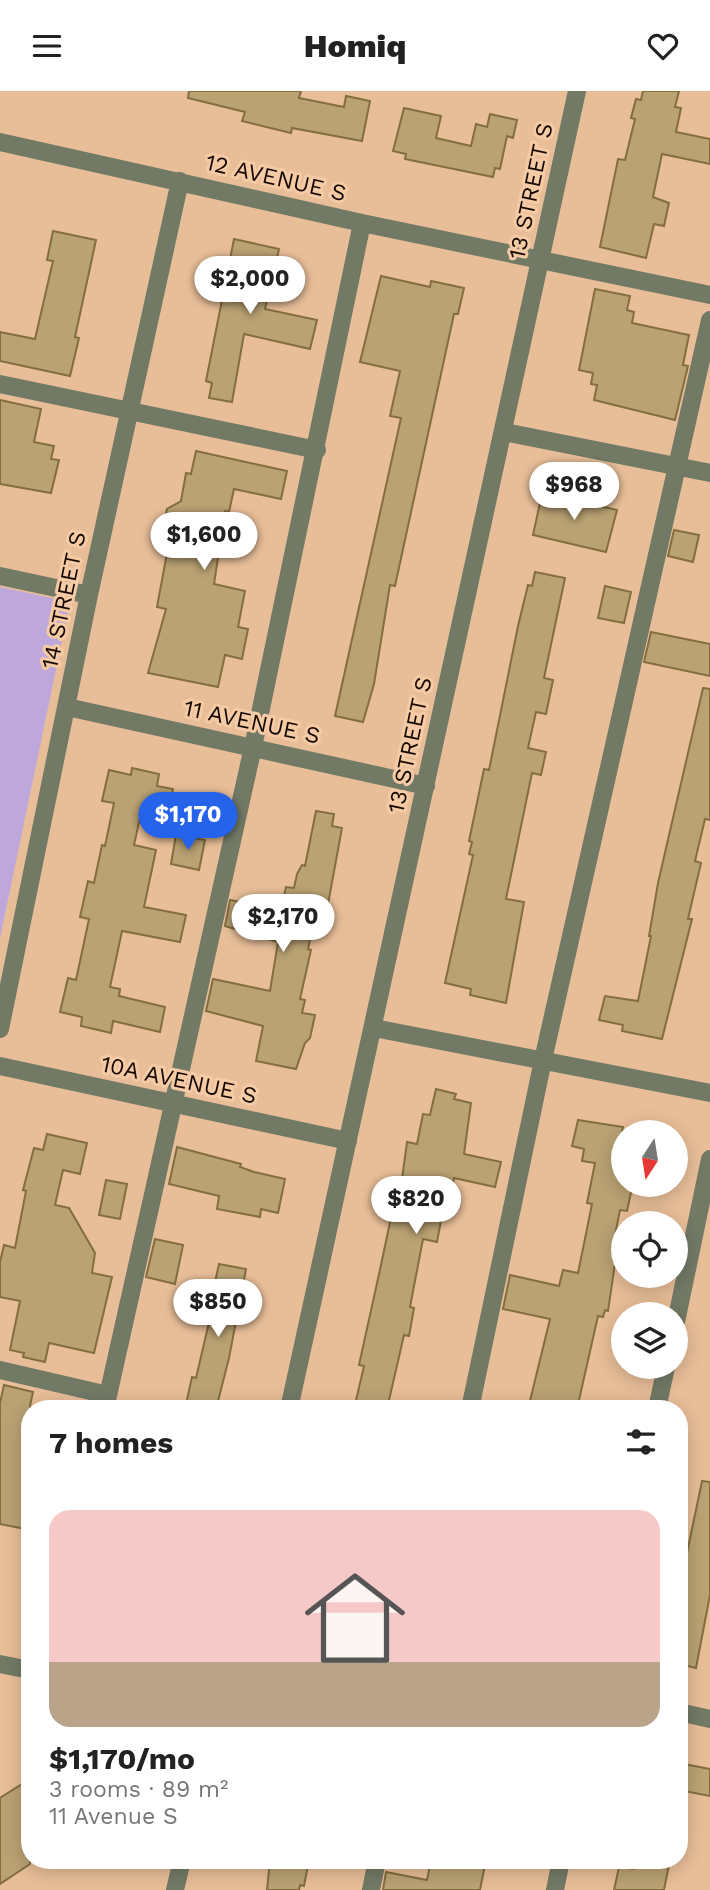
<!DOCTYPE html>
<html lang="en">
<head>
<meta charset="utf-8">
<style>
  :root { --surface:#fff; --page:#f6f6f6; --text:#222; --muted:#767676; --line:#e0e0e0; --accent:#2563eb }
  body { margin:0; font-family:"Work Sans",sans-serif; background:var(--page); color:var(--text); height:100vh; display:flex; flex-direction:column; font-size:26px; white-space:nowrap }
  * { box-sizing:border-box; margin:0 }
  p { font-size:23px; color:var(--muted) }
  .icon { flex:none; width:38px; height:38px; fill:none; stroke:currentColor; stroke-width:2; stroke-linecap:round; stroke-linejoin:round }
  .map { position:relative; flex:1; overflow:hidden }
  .drawer { position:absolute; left:21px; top:1309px; width:667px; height:469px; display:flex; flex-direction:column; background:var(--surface); border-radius:28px; box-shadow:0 4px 18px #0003 }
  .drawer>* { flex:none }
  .needle { width:46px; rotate:192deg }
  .fabs { position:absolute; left:611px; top:1029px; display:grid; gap:14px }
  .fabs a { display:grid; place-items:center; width:77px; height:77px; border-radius:50%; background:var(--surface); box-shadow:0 4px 18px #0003; font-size:35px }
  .price { position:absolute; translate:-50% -60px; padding:0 16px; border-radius:24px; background:#fff; color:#222; font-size:23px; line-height:46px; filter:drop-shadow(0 2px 4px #0008) }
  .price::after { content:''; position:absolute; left:50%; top:42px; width:21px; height:16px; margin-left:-10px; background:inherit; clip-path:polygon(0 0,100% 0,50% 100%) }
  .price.on { background:var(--accent); color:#fff }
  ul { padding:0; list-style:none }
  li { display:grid; align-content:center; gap:14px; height:371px; padding:0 28px }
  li+li { border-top:2px solid var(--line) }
  li span { display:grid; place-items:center; height:217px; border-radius:21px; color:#555 }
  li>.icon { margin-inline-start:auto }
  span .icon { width:126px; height:126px; fill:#fffc; stroke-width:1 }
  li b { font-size:30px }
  h2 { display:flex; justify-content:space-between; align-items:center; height:84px; padding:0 28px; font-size:30px }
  header { display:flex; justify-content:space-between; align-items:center; height:91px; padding:0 28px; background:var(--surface); font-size:32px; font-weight:800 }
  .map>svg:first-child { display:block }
</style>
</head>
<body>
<header><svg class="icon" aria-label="menu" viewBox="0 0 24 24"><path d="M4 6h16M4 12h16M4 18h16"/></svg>Homiq<svg class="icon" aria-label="heart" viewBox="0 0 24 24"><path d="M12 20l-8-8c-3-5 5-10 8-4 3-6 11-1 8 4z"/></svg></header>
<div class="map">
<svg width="710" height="1799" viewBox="0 0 710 1799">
  <rect width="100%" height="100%" fill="#e8be98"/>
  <path fill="#bda7db" d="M 0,496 L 70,511 L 0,847 Z"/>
  <path fill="#baa273" stroke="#846e40" stroke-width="2" d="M 189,0 L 301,0 L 299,7 L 344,16 L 346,5 L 370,10 L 362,50 L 292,37 L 291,42 L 242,30 L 245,21 L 188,7 Z
    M 643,0 L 679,0 L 675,16 L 681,17 L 676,41 L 710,48 L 710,73 L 662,63 L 653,106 L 669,112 L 664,135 L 654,133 L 646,167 L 600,156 L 618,68 L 625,69 L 635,28 L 631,27 L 636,8 L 641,9 Z
    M 404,17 L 441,25 L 436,47 L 471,55 L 476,33 L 487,36 L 490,23 L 517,29 L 513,47 L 507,45 L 500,78 L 495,77 L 493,86 L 405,68 L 406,63 L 393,60 Z
    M 53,140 L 96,149 L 75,246 L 79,247 L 70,285 L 0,270 L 0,241 L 35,248 L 53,170 L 47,169 Z
    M 234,148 L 279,158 L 265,218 L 317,229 L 310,258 L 244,243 L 232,311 L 209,307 L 212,292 L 206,290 Z
    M 381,185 L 430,196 L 431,190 L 464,197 L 458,223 L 454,223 L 395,495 L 390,494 L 374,593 L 363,631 L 335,625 L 401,327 L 390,325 L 400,280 L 360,271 Z
    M 595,198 L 630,205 L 627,219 L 634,221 L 632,232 L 689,244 L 683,274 L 688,275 L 675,329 L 594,309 L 597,294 L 591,293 L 593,282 L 579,279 Z
    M 0,309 L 41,318 L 34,351 L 54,355 L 51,368 L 59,369 L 51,402 L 0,393 Z
    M 196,360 L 287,380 L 281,408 L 234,398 L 229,421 L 225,420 L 214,493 L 245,500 L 238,536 L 248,538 L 242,568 L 225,564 L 218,596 L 148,582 L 166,518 L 157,516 L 172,435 L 165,426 L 167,418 L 181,410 L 186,382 L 191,383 Z
    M 543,398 L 562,402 L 561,406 L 617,419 L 606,461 L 533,444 Z
    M 674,439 L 699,444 L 693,471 L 668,465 Z
    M 535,481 L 565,487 L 544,587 L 553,589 L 546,623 L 536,621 L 528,657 L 546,661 L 541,684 L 532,682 L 506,808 L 524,811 L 506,912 L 470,904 L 471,898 L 445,892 L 473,764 L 469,763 L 472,751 L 469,750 L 484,678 L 489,679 L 518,535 L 528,494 L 532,495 Z
    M 605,495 L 631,501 L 624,532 L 598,527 Z
    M 651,541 L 710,553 L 710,585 L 644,571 Z
    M 703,597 L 710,598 L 710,729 L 705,728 L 695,770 L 701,772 L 688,828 L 692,828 L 662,948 L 622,940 L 623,934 L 599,929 L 605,905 L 638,910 L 651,845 L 649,845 L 658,792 Z
    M 132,677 L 159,683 L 157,695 L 173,698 L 168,723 L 142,718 L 134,754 L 156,759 L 144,816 L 186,824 L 180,851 L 122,840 L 110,896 L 120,898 L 119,905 L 165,916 L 160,941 L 113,930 L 111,942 L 81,935 L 82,926 L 60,921 L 68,887 L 76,889 L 89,828 L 80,826 L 88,790 L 94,792 L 102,754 L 105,755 L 114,712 L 102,710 L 109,679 L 131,684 Z
    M 316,720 L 334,723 L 332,735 L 342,737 L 326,824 L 316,822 L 308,858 L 311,859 L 300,908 L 305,909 L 302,922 L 315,924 L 310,947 L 305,952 L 296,978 L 256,970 L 263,935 L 206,920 L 213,888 L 270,900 L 278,851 L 225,835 L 230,809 L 281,819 L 286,796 L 294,797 L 297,783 L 302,774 L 305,775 Z
    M 176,744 L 205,749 L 199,779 L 171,773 Z
    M 436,998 L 456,1003 L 454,1008 L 471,1012 L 464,1063 L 501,1071 L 495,1096 L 454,1087 L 450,1109 L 445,1108 L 437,1151 L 423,1148 L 410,1216 L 414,1217 L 409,1245 L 404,1244 L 387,1318 L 354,1318 L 364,1275 L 359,1274 L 381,1174 L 393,1117 L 398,1118 L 407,1051 L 417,1053 L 423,1023 L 430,1024 Z
    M 578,1029 L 623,1036 L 622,1040 L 626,1040 L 623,1041 L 623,1095 L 632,1097 L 627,1120 L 620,1119 L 612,1159 L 617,1159 L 608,1220 L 605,1219 L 603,1226 L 598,1225 L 577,1318 L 528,1318 L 550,1228 L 503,1218 L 510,1184 L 559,1195 L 563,1179 L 578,1182 L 592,1113 L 587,1112 L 595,1072 L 582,1070 L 584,1058 L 572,1055 Z
    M 47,1043 L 87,1052 L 80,1083 L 63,1079 L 55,1114 L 69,1117 L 95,1162 L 92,1182 L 112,1186 L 94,1262 L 49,1252 L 45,1271 L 23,1266 L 24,1262 L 10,1259 L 20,1210 L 0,1206 L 0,1171 L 4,1154 L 15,1157 L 26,1100 L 23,1099 L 34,1057 L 43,1059 Z
    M 177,1056 L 241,1073 L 240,1076 L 254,1081 L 285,1088 L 278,1122 L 261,1118 L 260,1126 L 217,1118 L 219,1105 L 169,1093 Z
    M 106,1089 L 127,1093 L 120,1128 L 99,1124 Z
    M 155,1148 L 183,1154 L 175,1193 L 146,1186 Z
    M 219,1173 L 246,1178 L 229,1267 L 216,1318 L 185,1318 L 192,1286 L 196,1287 L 214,1210 L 211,1209 Z
    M 4,1294 L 33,1301 L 30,1315 L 30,1439 L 0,1433 L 0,1312 Z
    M 702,1390 L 710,1391 L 710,1504 L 696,1577 L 679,1573 L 679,1500 Z
    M 679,1672 L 710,1678 L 710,1705 L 679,1699 Z
    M 30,1688 L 30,1773 L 0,1793 L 0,1707 Z
    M 270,1769 L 309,1769 L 304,1795 L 300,1794 L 299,1799 L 267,1799 Z
    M 431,1769 L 486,1769 L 480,1799 L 383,1799 L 386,1781 L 427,1789 Z
    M 636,1769 L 669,1774 L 664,1799 L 614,1799 L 619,1776 L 634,1778 Z"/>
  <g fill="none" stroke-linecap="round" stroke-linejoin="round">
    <path stroke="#727a66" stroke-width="18" d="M 0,51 L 362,132 L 710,204
      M 0,293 L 317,359
      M 504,341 L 710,382
      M 0,485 L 89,504
      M 67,616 L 426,695
      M 374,937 L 710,1002
      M 0,938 L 89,504 L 180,90
      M 0,975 L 348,1050
      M 676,1231 L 710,1068
      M 0,1279 L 108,1304
      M 105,1318 L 253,656 L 362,132
      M 289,1318 L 577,0
      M 470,1318 L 543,969 L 710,229
      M 657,1318 L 666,1276
      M 0,1573 L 30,1579
      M 679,1621 L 710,1628
      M 175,1799 L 182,1769
      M 371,1799 L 377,1769
      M 555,1799 L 561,1769"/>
  </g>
  <g text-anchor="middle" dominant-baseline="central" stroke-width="6" stroke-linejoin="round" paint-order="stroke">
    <g font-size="23" fill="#150800" stroke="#f5cba5">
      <text transform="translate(276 87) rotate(13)">12 AVENUE S</text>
      <text transform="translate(531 100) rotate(-78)">13 STREET S</text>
      <text transform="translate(64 509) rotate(-78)">14 STREET S</text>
      <text transform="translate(252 631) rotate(12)">11 AVENUE S</text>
      <text transform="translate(410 654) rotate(-78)">13 STREET S</text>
      <text transform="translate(179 989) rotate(12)">10A AVENUE S</text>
    </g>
  </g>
</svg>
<div class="fabs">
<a><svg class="needle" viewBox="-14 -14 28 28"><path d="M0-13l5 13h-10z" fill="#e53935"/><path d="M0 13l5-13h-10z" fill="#767676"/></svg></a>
<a><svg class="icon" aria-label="locate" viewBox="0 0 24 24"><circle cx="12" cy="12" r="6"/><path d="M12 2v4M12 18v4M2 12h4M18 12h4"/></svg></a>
<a><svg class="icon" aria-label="layers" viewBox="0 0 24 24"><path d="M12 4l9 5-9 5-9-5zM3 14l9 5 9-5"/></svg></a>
</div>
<b class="price" style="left:250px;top:225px">$2,000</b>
<b class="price" style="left:574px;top:431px">$968</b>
<b class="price" style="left:204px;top:481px">$1,600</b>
<b class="price on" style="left:188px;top:761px">$1,170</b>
<b class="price" style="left:283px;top:863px">$2,170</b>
<b class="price" style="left:416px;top:1145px">$820</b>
<b class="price" style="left:218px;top:1248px">$850</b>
<section class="drawer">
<h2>7 homes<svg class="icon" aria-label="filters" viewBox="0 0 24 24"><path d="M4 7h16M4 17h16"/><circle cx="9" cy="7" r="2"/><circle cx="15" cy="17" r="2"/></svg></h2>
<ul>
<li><span style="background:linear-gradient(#f6c9c9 70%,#b9a48a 0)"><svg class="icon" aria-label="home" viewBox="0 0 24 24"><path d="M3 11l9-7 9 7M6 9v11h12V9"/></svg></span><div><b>$1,170/mo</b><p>3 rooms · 89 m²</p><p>11 Avenue S</p></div></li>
</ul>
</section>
</div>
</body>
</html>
